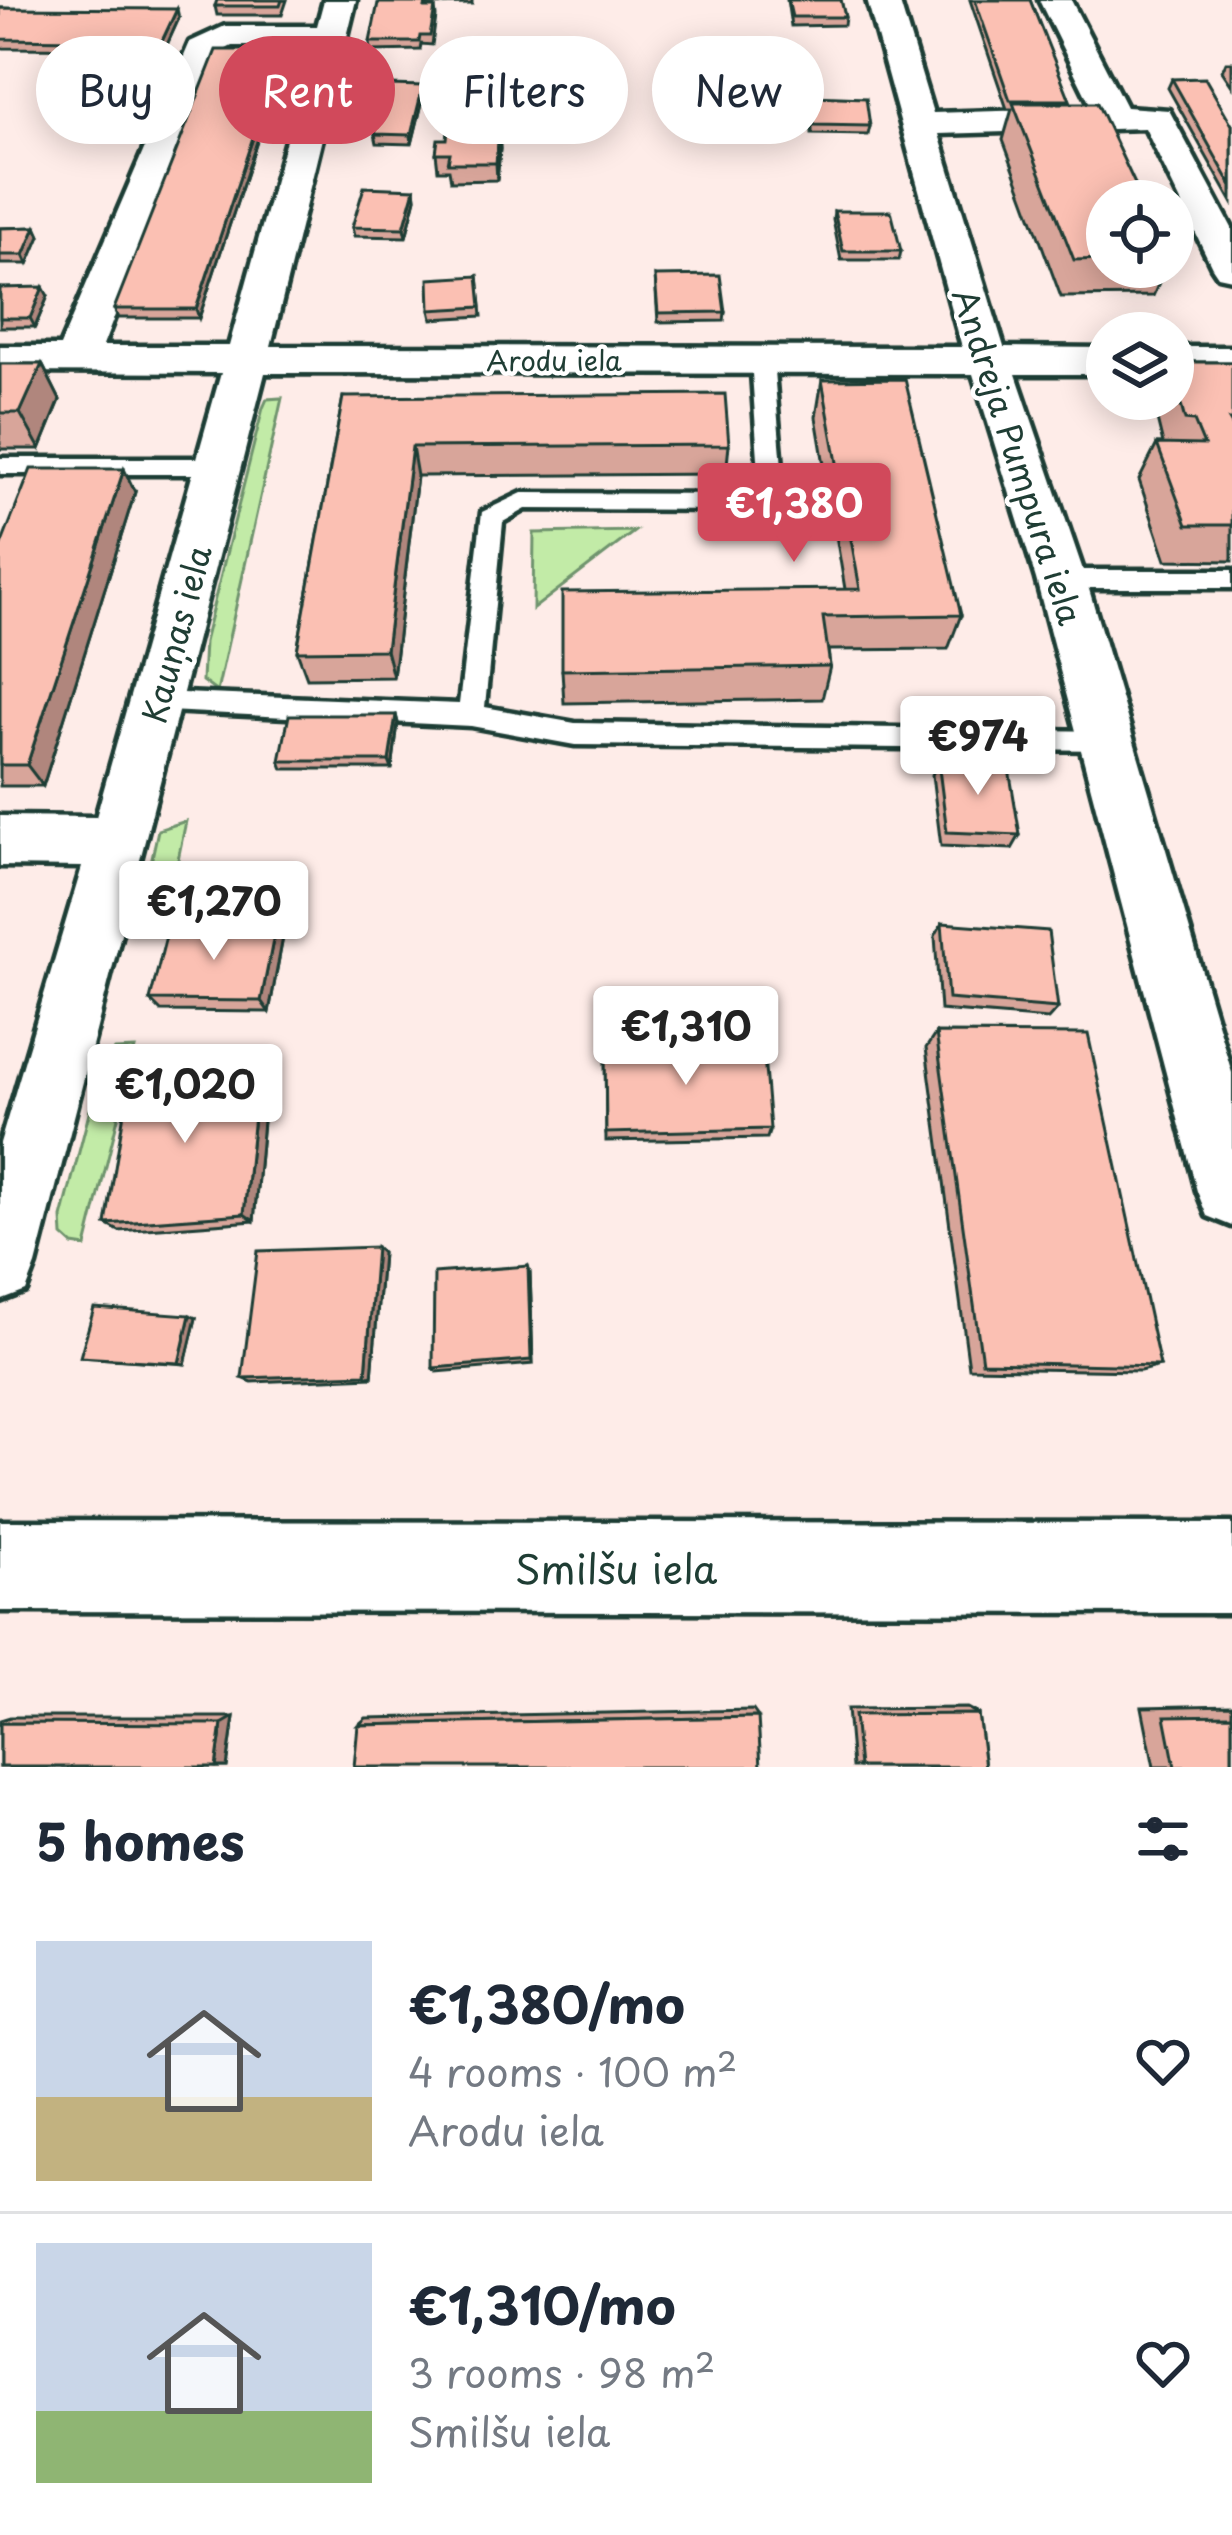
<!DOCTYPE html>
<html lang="en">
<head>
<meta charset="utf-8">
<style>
  :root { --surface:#fff; --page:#f2f2f3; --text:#1f2937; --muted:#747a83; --line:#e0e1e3; --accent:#d1495b }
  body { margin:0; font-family:"Playpen Sans",sans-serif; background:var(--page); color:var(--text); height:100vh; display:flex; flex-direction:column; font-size:45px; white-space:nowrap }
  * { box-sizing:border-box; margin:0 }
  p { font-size:39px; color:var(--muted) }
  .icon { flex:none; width:66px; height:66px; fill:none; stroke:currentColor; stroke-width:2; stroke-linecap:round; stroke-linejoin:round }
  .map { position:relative; height:1767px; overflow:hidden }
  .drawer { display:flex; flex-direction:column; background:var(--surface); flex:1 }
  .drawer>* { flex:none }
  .guide { position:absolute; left:36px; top:36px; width:1161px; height:108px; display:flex; gap:24px }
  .controls { position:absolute; left:1086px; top:180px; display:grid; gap:24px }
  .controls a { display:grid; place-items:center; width:108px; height:108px; border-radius:50%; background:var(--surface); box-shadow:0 6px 30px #0003; font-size:60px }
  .price { position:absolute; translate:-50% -102px; padding:0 27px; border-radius:12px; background:#fff; color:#222; font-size:39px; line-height:78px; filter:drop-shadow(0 3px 6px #0008) }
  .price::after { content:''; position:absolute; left:50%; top:72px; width:36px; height:27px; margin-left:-18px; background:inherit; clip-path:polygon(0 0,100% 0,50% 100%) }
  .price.current { background:var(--accent); color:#fff }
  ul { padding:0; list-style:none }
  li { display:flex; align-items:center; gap:36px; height:300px; padding:0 36px }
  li+li { border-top:3px solid var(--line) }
  li span { display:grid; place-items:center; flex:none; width:336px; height:240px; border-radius:0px; color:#555 }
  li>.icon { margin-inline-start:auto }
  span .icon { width:144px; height:144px; fill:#fffc; stroke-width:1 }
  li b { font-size:51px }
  h2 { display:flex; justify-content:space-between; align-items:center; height:144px; padding:0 36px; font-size:51px }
  .pill { padding:0 42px; border-radius:54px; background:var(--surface); box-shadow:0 6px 30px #0003; font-size:42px; line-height:108px }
  .pill.current { background:var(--accent); color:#fff }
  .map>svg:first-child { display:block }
</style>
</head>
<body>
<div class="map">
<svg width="1232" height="1767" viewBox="0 0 1232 1767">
  <rect width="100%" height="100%" fill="#feece8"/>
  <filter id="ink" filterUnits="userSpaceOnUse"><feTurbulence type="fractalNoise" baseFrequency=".00833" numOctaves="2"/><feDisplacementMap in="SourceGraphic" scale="24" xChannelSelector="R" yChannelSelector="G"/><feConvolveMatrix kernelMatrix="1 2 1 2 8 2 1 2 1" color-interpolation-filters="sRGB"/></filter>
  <g filter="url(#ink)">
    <path fill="#c2eba7" stroke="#70946e" stroke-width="3" d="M 282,398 L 217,692 L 202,681 L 204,642 L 263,408 L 267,399 Z
      M 635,531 L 533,609 L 534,533 Z
      M 186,821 L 165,922 L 140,913 L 158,830 Z
      M 135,1049 L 86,1247 L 73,1245 L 63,1236 L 62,1218 L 102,1063 L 115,1050 Z"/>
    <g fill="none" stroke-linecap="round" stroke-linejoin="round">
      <g stroke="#1f3d34" stroke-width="9">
        <path id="service" d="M 762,352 L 773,359 L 784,491 L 747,510 L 526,509 L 503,522 L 485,707 L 575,723 L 1104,731 L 1118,742 L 1114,750 L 575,745 L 471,726 L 147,710 L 143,703 L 157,692 L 459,704 L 482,512 L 522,493 L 744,494 L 760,487 L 751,359 Z
          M 0,458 L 218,458 L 230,466 L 218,474 L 0,474 Z
          M 1061,570 L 1232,570 L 1232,588 L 1061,588 L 1048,579 Z"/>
      </g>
      <g stroke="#1f3d34" stroke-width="9">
        <path id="minor" d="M 324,0 L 356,0 L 271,346 L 962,347 L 867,0 L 899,0 L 933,113 L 1092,108 L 1039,0 L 1071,0 L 1126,107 L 1169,110 L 1232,228 L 1232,279 L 1218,276 L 1212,267 L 1145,128 L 939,134 L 1004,347 L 1107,348 L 1107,374 L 1016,374 L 1086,579 L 1232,1073 L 1232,1226 L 1207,1216 L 1197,1191 L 1036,579 L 973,374 L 265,373 L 36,1265 L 26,1291 L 0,1301 L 0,1143 L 82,867 L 0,866 L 0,816 L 96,817 L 221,373 L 0,372 L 0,346 L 60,346 L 190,42 L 225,26 L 317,26 ZM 232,46 L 312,46 L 229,346 L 103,346 L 216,54 Z
          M 1173,347 L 1232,347 L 1232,373 L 1173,373 Z"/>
      </g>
      <g stroke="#1f3d34" stroke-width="9">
        <path id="tertiary" d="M 0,1521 L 1232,1523 L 1232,1613 L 0,1611 Z"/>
      </g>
      <use href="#service" fill="#fff" fill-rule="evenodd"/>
      <use href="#minor" fill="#fff" fill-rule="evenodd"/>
      <use href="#tertiary" fill="#fff" fill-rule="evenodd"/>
    </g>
    <path fill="#d8a59a" stroke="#1f3d34" stroke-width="3" d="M 287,0 L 282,15 L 217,15 L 215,6 Z
      M 417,0 L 472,0 L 472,4 L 426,5 L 427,8 L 435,8 L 436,17 L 432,45 L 421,44 L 420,50 L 371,51 L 370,42 L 417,3 Z
      M 787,0 L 841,0 L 845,17 L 844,25 L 791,26 Z
      M 970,0 L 1030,0 L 1107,201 L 1107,267 L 1166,267 L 1153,296 L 1061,297 L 1003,140 L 1012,109 L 1007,109 Z
      M 0,8 L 179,18 L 165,49 L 0,48 Z
      M 282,50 L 284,59 L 199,318 L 118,318 L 114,309 Z
      M 1226,62 L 1232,62 L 1232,86 L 1222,71 Z
      M 511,73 L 508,122 L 461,122 L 460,117 L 452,117 L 454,88 Z
      M 1172,79 L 1232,125 L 1232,202 L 1168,88 Z
      M 423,86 L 424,95 L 412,144 L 377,143 L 375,134 Z
      M 812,96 L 870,126 L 868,135 L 812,134 Z
      M 499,131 L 500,149 L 497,180 L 451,181 L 449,170 L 438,170 L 436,153 L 447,139 Z
      M 415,189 L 416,198 L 406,237 L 354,236 L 352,227 Z
      M 834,211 L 901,251 L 899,260 L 841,260 L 833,220 Z
      M 36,227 L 40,236 L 28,264 L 0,264 L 0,228 Z
      M 478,276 L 482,316 L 432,319 L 430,310 Z
      M 655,276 L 725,312 L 724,321 L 658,322 Z
      M 0,288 L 48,296 L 35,327 L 0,327 Z
      M 1173,362 L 1232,362 L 1232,561 L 1166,560 L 1139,480 L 1157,444 L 1163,444 L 1152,399 L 1173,399 Z
      M 0,364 L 42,364 L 60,400 L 40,449 L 0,449 Z
      M 822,380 L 961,615 L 948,649 L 828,650 L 830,666 L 822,699 L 564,703 L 562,670 L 845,589 L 816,417 Z
      M 343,397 L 729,445 L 726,474 L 417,476 L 393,677 L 307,678 L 297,651 Z
      M 135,492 L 43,786 L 0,786 L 0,548 Z
      M 396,715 L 398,723 L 392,769 L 283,769 L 280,761 Z
      M 938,761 L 1020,835 L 1012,849 L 941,846 L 932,775 Z
      M 942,923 L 1058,1008 L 1048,1019 L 940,1010 L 935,936 Z
      M 276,925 L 283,937 L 269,1012 L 161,1011 L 150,1000 Z
      M 936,1033 L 1160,1366 L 1140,1371 L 969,1368 L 926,1048 Z
      M 605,1046 L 770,1129 L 767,1138 L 606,1141 Z
      M 259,1066 L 267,1076 L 254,1221 L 119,1231 L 106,1224 Z
      M 376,1247 L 382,1253 L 372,1377 L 252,1382 L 242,1378 Z
      M 528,1266 L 530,1272 L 533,1364 L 437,1372 L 433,1368 Z
      M 196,1318 L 185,1364 L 80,1357 Z
      M 1232,1705 L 1232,1767 L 1154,1767 L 1142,1707 Z
      M 967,1708 L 978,1714 L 985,1767 L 852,1767 L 847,1709 Z
      M 753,1710 L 758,1717 L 358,1725 L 366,1718 Z
      M 10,1717 L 234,1717 L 227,1767 L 0,1767 L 0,1720 Z"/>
    <path fill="#b0867d" stroke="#1f3d34" stroke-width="3" d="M 177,9 L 179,18 L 165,49 L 162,41 Z
      M 282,50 L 284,59 L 199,318 L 196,309 Z
      M 423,86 L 424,95 L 412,144 L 411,135 Z
      M 499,131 L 500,149 L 497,180 L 496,163 Z
      M 415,189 L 416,198 L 406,237 L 404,228 Z
      M 36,227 L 40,236 L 28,264 L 24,255 Z
      M 43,287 L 48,296 L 35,327 L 30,318 Z
      M 42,364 L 60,400 L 40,449 L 20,413 Z
      M 412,447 L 417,476 L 393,677 L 386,650 Z
      M 124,469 L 135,492 L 43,786 L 27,765 Z
      M 396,715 L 398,723 L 392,769 L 389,761 Z
      M 276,925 L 283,937 L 269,1012 L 261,1001 Z
      M 259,1066 L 267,1076 L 254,1221 L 244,1214 Z
      M 376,1247 L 382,1253 L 372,1377 L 366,1374 Z
      M 528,1266 L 530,1272 L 533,1364 L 531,1360 Z
      M 190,1315 L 196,1318 L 185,1364 L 179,1363 Z
      M 234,1717 L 227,1767 L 216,1767 L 222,1724 Z"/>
    <path fill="#fbc0b3" stroke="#1f3d34" stroke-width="3" d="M 217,0 L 282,0 L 280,6 L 215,6 Z
      M 788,0 L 841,0 L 845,17 L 792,17 Z
      M 975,0 L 1030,0 L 1070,100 L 1010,100 Z
      M 378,3 L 426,3 L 425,8 L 435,8 L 430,36 L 420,36 L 419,42 L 370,42 Z
      M 0,8 L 177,9 L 162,41 L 0,39 Z
      M 216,50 L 282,50 L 196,309 L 114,309 Z
      M 463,73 L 511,73 L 507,113 L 460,113 L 461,108 L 451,108 L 454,94 L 463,94 L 464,88 L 454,88 L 455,79 L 462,79 Z
      M 1205,78 L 1232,125 L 1232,186 L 1172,79 Z
      M 389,85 L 423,86 L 411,135 L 375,134 Z
      M 812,96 L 866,98 L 870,126 L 814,125 Z
      M 1013,103 L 1097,103 L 1143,201 L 1107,201 L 1107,259 L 1074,260 Z
      M 448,131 L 499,131 L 496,163 L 448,163 L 450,153 L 436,153 L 438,139 L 447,139 Z
      M 364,187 L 415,189 L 404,228 L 352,227 Z
      M 834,211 L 891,211 L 901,251 L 843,251 Z
      M 36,227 L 24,255 L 0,255 L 0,228 Z
      M 720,275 L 725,312 L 658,313 L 655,276 Z
      M 478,276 L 481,307 L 430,310 L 429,279 Z
      M 43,287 L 30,318 L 0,318 L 0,288 Z
      M 1173,362 L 1232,362 L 1232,420 L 1229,420 L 1232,425 L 1232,525 L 1187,525 L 1157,444 L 1204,445 L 1194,421 L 1185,420 L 1173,376 Z
      M 0,364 L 42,364 L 20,413 L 0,413 Z
      M 905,379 L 961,615 L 823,617 L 830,666 L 562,670 L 562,592 L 860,589 L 822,380 Z
      M 725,394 L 729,445 L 412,447 L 386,650 L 297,651 L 343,397 Z
      M 31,469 L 124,469 L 27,765 L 0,765 L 0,548 Z
      M 289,715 L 396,715 L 389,761 L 280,761 Z
      M 938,761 L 1008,763 L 1020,835 L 947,832 Z
      M 942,923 L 1048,931 L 1058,1008 L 948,999 Z
      M 169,924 L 276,925 L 261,1001 L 150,1000 Z
      M 936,1033 L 1088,1034 L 1160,1366 L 982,1362 Z
      M 763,1044 L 770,1129 L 606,1133 L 605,1046 Z
      M 259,1066 L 244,1214 L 106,1224 L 130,1075 Z
      M 376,1247 L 366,1374 L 242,1378 L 258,1251 Z
      M 528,1266 L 531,1360 L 433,1368 L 434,1273 Z
      M 94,1308 L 190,1315 L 179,1363 L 80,1357 Z
      M 978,1714 L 985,1767 L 859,1767 L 854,1715 Z
      M 1232,1715 L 1232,1767 L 1175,1767 L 1165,1716 Z
      M 758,1717 L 761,1767 L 354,1767 L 358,1725 Z
      M 0,1723 L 222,1724 L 216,1767 L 0,1767 Z"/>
  </g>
  <g text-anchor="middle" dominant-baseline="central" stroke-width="9" stroke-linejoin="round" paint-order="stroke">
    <g font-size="27" fill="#1f3d34" stroke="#fff">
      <text x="554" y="359">Arodu iela</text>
    </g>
    <g font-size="33" fill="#1f3d34" stroke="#fff">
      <text transform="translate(1019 456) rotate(72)">Andreja Pumpura iela</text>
      <text transform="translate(175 634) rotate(-75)">Kauņas iela</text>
    </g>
    <g font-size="39" fill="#1f3d34" stroke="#fff">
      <text x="616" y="1567">Smilšu iela</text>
    </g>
  </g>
</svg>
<div class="controls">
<a><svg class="icon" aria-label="locate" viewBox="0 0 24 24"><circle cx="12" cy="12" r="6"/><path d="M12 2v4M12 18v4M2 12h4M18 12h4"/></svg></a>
<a><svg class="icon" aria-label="layers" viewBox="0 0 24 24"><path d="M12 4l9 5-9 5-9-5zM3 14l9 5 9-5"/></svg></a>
</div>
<b class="price current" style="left:794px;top:565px">€1,380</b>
<b class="price" style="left:978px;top:798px">€974</b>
<b class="price" style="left:214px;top:963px">€1,270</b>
<b class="price" style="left:686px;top:1088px">€1,310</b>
<b class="price" style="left:185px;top:1146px">€1,020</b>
<div class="guide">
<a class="pill">Buy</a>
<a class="pill current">Rent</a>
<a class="pill">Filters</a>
<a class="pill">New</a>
</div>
</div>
<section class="drawer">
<h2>5 homes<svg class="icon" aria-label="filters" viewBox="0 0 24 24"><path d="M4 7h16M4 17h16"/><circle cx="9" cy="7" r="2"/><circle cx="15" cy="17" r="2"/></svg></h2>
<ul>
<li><span style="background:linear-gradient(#c9d6e8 65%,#c2b280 0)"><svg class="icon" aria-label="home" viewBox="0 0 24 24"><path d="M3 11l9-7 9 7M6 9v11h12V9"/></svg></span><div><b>€1,380/mo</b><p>4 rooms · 100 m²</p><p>Arodu iela</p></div><svg class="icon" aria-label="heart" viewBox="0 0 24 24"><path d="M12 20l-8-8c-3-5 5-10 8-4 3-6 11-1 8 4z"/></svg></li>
<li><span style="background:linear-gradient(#c9d6e8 70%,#8fb573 0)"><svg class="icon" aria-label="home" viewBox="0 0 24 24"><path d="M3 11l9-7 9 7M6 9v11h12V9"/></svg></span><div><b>€1,310/mo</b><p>3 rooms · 98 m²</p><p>Smilšu iela</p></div><svg class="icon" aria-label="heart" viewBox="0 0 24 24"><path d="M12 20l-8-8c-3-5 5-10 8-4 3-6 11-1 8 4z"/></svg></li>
</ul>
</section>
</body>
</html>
